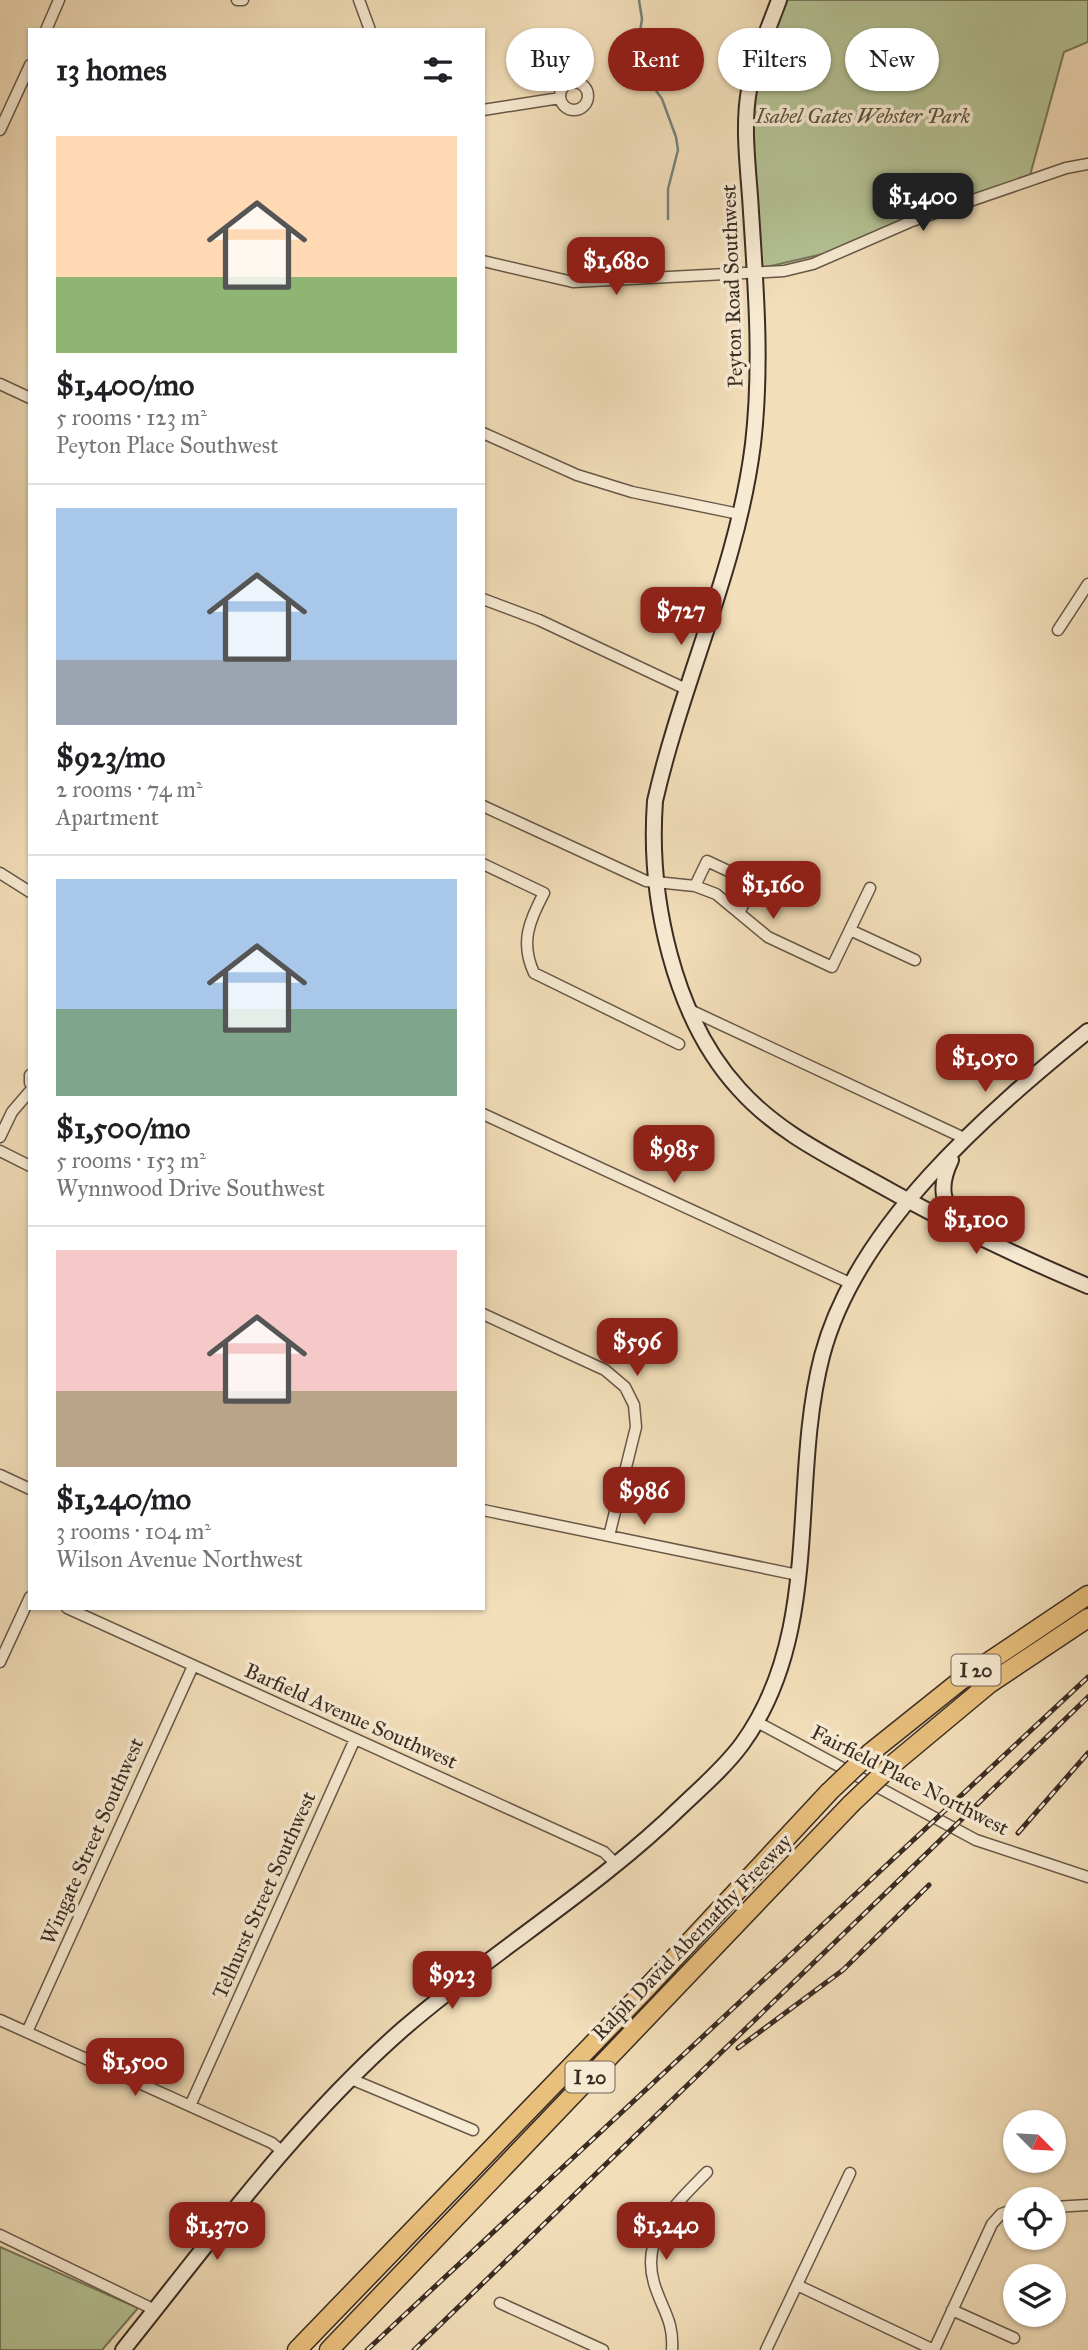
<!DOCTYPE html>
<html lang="en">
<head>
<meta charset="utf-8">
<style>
  :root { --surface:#fff; --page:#f2f2f2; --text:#202124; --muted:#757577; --line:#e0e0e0; --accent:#8f2418 }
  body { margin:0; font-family:"IM FELL Great Primer",serif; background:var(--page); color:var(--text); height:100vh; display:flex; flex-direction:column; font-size:26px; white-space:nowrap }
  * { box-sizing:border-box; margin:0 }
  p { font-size:23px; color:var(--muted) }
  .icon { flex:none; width:38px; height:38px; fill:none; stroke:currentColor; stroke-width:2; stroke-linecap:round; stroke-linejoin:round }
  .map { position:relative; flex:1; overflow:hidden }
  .sheet { position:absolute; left:28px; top:28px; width:457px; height:1582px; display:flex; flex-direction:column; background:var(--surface); border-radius:0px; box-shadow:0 2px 5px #0004 }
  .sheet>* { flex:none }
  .banner { position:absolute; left:506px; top:28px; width:476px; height:63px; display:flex; gap:14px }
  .needle { width:46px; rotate:114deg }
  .fabs { position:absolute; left:1003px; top:2110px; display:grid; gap:14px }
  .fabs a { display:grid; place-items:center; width:63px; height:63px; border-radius:50%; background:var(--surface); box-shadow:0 2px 5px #0004; font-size:35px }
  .price { position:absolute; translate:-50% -60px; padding:0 16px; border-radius:14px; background:var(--accent); color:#fff; font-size:23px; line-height:46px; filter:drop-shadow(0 2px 4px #0008) }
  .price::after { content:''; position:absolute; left:50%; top:42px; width:21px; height:16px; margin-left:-10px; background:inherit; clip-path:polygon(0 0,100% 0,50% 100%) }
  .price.current { background:#222; color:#fff }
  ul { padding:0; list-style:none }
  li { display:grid; align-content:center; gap:14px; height:371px; padding:0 28px }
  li+li { border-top:2px solid var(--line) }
  li span { display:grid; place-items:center; height:217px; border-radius:0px; color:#555 }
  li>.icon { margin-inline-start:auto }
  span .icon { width:126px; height:126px; fill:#fffc; stroke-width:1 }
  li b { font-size:30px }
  h2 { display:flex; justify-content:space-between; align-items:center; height:84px; padding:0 28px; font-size:30px }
  .pill { padding:0 24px; border-radius:32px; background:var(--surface); box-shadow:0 2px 5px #0004; font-size:24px; line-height:63px }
  .pill.current { background:var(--accent); color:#fff }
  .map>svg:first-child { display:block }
</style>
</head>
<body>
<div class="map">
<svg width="1088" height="2350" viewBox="0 0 1088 2350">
  <rect width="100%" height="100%" fill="#f2deb9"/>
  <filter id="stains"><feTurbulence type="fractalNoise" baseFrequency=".00286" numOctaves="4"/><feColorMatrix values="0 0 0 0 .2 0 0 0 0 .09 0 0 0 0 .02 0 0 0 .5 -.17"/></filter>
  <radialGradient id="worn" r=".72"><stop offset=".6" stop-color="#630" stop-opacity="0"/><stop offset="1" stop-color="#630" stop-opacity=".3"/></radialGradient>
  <path fill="#b4c294" stroke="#77775c" stroke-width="2" d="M 778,0 L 1088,0 L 1088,42 L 1064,52 L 1029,179 L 827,253 L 753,270 L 746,126 L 747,60 Z
    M 0,2247 L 138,2308 L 102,2350 L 0,2350 Z"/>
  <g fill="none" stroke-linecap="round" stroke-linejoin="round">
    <path stroke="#75827c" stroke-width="2.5" d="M 639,0 L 642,19 L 640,32 L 632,43 L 631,56 L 662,99 L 676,137 L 678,150 L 668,189 L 668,219"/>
    <g stroke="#685848" stroke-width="13">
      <path id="street" d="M 237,0 L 243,0
        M 359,0 L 370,30
        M 46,30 L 59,0
        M560 96a14 14 0 1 1 28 0a14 14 0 1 1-28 0Z
        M 483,110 L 560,98
        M 0,130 L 30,65
        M 483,261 L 573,282 L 784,271 L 813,264 L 912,221 L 1066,168 L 1088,164
        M 0,384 L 30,398
        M 483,433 L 577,475 L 632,492 L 739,514
        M 483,599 L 539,620 L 686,689
        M 1058,630 L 1088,584
        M 483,806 L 646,881 L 695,886 L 716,894 L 768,937 L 832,967 L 870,888
        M 483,864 L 544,893 C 529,921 520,943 534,973 L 679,1044
        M 0,873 L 30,892
        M 695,886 L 707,861 L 754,883 L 739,913
        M 850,930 L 915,960
        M 690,1010 L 964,1138
        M 30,1075 L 30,1083
        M 483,1114 L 852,1284
        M 0,1137 L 12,1112 L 30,1091
        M 0,1151 L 30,1166
        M 483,1314 L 605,1370 L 625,1387 L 634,1405 L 636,1427 L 609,1536
        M 0,1475 L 30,1489
        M 483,1510 L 798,1575
        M 67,1608 L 604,1852 L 616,1864
        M 0,1662 L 30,1597
        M 757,1722 L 976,1840 L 1088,1877
        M 0,2020 L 272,2143 L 283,2152
        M 27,2032 L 193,1666
        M 351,2079 L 473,2130
        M 190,2106 L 355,1739
        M 1054,2207 L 1088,2205
        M 0,2235 L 155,2310
        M 797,2285 L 934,2350
        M 500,2303 L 603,2350
        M 952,2310 L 1014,2338
        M 672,2350 C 674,2320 662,2310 654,2283 C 640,2235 677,2203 707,2172
        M 766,2350 L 850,2173
        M 934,2350 L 992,2224 L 1001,2214 L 1015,2209"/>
    </g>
    <g stroke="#3a2c23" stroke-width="18">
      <path id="secondary" d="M 779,0 C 768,30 755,59 749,90 C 742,129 749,173 751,212 C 756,289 762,367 753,444 C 738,566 682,682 655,801 C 648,897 673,1017 739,1089 C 773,1127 816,1150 860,1174 C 934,1216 1009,1253 1088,1286
        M 951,1160 C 938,1187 942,1203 960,1227
        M 123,2350 C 211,2240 297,2122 403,2029 C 493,1951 597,1889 683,1805 C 703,1786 725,1767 742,1744 C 824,1631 789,1484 822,1356 C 856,1226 987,1113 1088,1031"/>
    </g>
    <g stroke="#3a2c23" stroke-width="21">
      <path id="highway" d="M 870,1753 L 960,1681 L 1088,1595
        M 893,1764 L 989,1684 L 1088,1618
        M 297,2350 L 642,1993 L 829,1792
        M 329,2350 L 851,1804"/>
    </g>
    <use href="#street" stroke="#f7ead2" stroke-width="10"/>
    <use href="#secondary" stroke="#f7ead2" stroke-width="14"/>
    <use href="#highway" stroke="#e9bf7c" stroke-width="18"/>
    <g stroke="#3a2c23" stroke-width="5">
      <path id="rail" d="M 1018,1833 L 1088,1753
        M 738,2048 L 843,1970 L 929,1885
        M 367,2350 L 1088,1677
        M 414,2350 L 1088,1697"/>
    </g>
    <use href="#rail" stroke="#f7ead2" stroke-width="2.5" stroke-dasharray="8" stroke-linecap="butt"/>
    <g stroke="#3a2c23" stroke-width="21" stroke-linecap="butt">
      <path id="highway-bridge" d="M 829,1792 L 870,1753
        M 851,1804 L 893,1764"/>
    </g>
    <use href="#highway-bridge" stroke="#e9bf7c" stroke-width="18"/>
  </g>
  <g text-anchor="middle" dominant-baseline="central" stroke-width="7" stroke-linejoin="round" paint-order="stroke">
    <g fill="#f7ead2" stroke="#736558" stroke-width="2">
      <rect x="951.5" y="1654.5" width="49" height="31" rx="5"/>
      <rect x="565.5" y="2061.5" width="49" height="31" rx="5"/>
    </g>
    <g font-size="19" font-weight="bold" fill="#3a2c23">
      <text x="976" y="1670">I 20</text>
      <text x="590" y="2077">I 20</text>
    </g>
    <g font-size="21" font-style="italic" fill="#58523f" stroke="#f7ead2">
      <text x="863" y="116">Isabel Gates Webster Park</text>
    </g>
    <g font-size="21" fill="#3a2c23" stroke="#f7ead2">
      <text transform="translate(732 286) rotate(-92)">Peyton Road Southwest</text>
      <text transform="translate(351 1716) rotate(24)">Barfield Avenue Southwest</text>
      <text transform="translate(910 1780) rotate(27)">Fairfield Place Northwest</text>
      <text transform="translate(92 1841) rotate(-66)">Wingate Street Southwest</text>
      <text transform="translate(264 1895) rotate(-66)">Telhurst Street Southwest</text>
      <text transform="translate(692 1937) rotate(-46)">Ralph David Abernathy Freeway</text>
    </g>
  </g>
  <rect width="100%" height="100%" filter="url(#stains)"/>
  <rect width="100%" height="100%" fill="url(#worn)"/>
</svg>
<div class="fabs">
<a><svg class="needle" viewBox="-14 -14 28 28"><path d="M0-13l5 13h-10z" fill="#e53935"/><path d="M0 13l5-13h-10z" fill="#757577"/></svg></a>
<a><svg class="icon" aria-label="locate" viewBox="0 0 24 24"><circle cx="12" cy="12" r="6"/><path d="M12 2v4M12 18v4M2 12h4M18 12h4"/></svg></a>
<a><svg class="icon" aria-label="layers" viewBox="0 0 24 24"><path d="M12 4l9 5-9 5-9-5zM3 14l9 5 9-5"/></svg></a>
</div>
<b class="price current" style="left:923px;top:233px">$1,400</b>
<b class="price" style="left:616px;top:297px">$1,680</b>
<b class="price" style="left:681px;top:647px">$727</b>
<b class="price" style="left:773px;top:921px">$1,160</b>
<b class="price" style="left:985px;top:1094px">$1,050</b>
<b class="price" style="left:674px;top:1185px">$985</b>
<b class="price" style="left:976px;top:1256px">$1,100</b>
<b class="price" style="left:637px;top:1378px">$596</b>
<b class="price" style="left:644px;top:1527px">$986</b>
<b class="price" style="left:452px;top:2011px">$923</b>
<b class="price" style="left:135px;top:2098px">$1,500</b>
<b class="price" style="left:217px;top:2262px">$1,370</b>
<b class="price" style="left:666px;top:2262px">$1,240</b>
<div class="banner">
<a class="pill">Buy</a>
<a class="pill current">Rent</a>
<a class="pill">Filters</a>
<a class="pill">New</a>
</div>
<section class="sheet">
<h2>13 homes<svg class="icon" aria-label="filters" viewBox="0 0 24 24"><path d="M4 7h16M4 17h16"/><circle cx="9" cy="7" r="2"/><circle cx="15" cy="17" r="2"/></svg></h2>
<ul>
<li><span style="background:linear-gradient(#ffd9b3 65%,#8fb573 0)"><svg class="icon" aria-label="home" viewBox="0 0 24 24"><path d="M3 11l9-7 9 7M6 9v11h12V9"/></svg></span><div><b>$1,400/mo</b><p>5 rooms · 123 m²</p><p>Peyton Place Southwest</p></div></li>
<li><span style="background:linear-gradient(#a9c7e8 70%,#9aa5b1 0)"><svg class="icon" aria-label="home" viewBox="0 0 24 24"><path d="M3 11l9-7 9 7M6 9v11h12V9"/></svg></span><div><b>$923/mo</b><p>2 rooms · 74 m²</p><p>Apartment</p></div></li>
<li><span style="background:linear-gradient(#a9c7e8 60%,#7fa58c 0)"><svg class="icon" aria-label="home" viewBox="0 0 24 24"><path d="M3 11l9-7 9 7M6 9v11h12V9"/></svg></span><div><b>$1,500/mo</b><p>5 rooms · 153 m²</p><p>Wynnwood Drive Southwest</p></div></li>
<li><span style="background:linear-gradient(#f6c9c9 65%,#b9a48a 0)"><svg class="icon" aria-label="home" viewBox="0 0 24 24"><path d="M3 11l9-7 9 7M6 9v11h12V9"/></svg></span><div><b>$1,240/mo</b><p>3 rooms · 104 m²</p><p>Wilson Avenue Northwest</p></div></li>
</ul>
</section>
</div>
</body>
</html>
